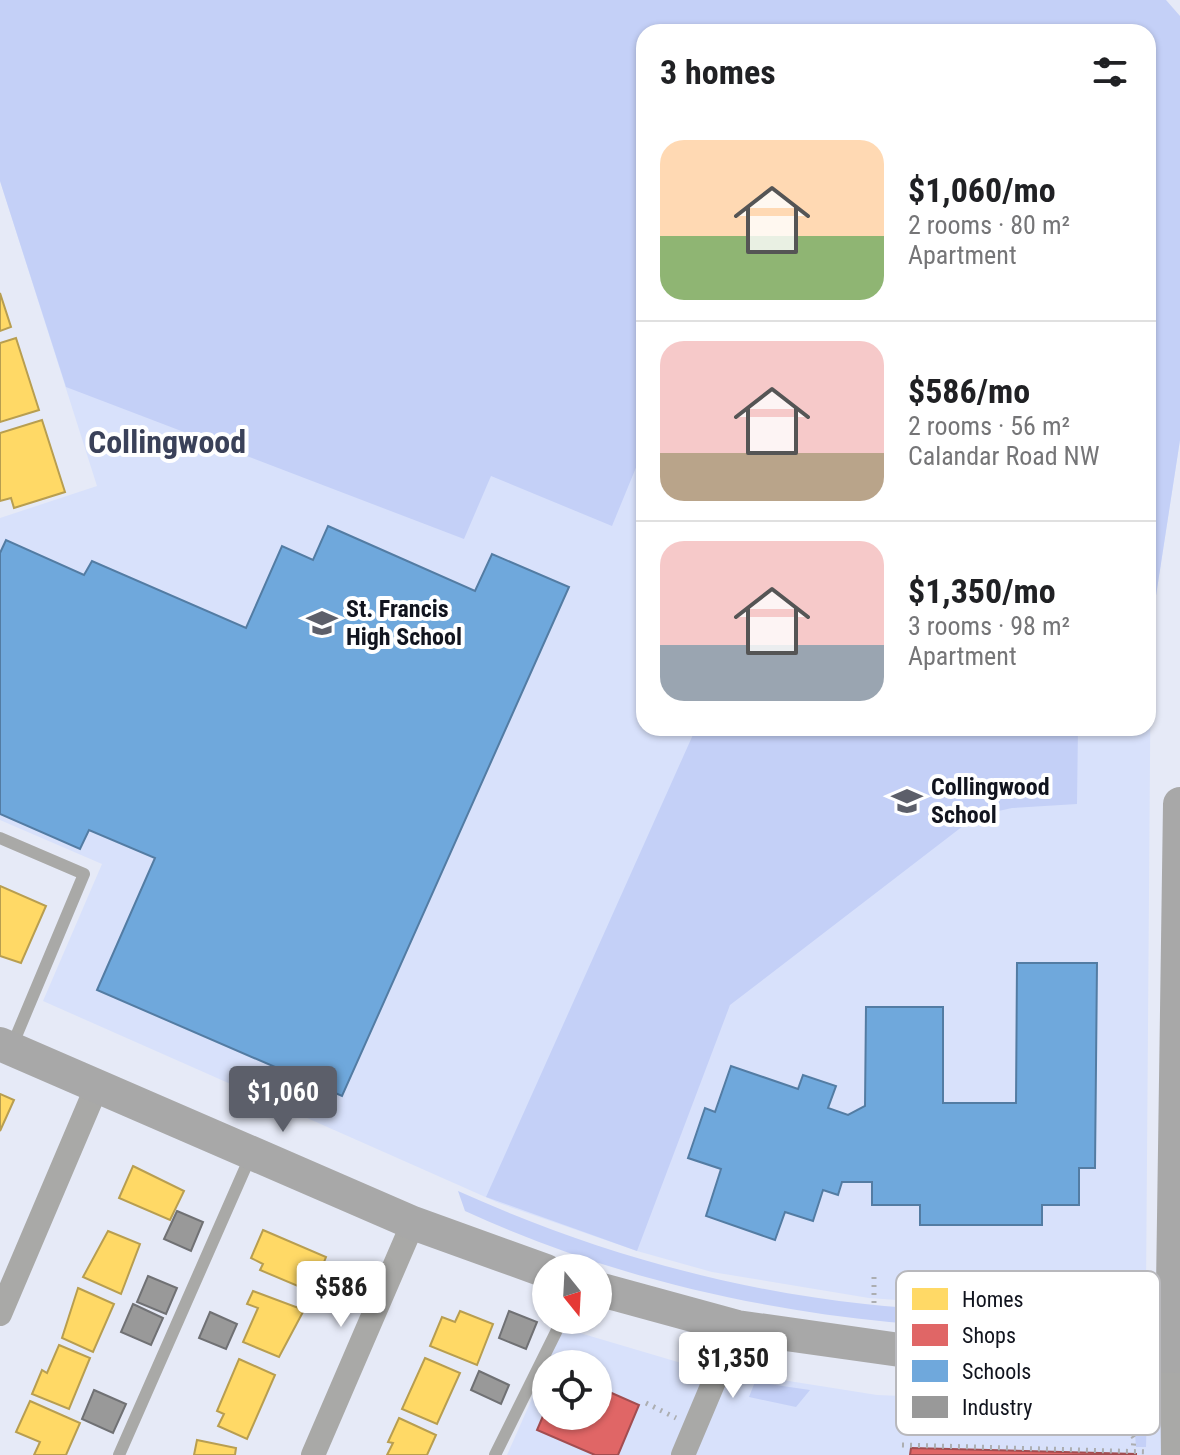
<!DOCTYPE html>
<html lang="en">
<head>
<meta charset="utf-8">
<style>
  :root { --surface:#fff; --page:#f2f2f2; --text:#202124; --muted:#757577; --line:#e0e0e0; --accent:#5c5f6a }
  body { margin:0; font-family:"Roboto Condensed",sans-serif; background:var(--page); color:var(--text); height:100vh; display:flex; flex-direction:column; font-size:30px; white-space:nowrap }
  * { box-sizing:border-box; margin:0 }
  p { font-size:26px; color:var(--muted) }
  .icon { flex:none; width:44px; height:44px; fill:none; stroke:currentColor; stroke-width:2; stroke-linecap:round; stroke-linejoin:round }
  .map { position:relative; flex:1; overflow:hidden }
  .drawer { position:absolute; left:636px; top:24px; width:520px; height:712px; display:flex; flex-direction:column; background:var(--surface); border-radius:24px; box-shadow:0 2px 6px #0004 }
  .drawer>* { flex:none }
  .needle { width:52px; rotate:162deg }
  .fabs { position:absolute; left:532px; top:1254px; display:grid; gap:16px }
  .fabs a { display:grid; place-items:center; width:80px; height:80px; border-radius:50%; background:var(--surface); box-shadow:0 2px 6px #0004; font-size:40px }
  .price { position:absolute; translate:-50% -68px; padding:0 18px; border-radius:8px; background:#fff; color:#222; font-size:26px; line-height:52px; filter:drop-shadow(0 2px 4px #0008) }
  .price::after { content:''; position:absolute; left:50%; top:48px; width:24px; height:18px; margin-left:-12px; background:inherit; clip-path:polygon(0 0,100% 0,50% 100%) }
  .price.selected { background:var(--accent); color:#fff }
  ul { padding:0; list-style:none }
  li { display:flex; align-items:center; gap:24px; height:200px; padding:0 24px }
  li+li { border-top:2px solid var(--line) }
  li span { display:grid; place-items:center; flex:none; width:224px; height:160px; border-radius:24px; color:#555 }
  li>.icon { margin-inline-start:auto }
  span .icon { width:96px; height:96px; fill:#fffc; stroke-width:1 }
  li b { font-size:34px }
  h2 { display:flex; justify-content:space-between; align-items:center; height:96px; padding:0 24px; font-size:34px }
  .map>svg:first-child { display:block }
</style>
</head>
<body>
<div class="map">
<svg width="1180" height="1455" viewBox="0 0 1180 1455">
  <rect width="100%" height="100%" fill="#e6eaf7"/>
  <path fill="#d8e1fb" d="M 0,0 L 703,0 L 644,32 L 644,728 L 1148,728 L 1148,199 L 1180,440 L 1151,628 L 1146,1292 L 1128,1307 L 966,1305 L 869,1298 L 712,1272 L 637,1251 L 499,1203 L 43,1001 L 102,864 L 0,820 L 0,518 L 97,486 L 0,181 Z
    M 563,1328 L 688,1365 L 877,1395 L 1002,1400 L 1180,1396 L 1180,1455 L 507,1455 L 546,1367 L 546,1416 L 598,1416 L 598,1364 L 547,1364 Z"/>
  <path fill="#c4d0f7" d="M 0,0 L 1166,0 L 1180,16 L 1180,440 L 1151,628 L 1148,628 L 1148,32 L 644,32 L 644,448 L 612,526 L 491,476 L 464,539 L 66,387 L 0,181 Z
    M 696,728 L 1078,728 L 1077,804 L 1012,808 L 976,816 L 730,1005 L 637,1251 L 486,1197 Z
    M 458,1191 C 587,1249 724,1289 865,1304 C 926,1311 986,1311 1047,1313 L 1047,1330 C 847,1329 648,1295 465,1211 Z
    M 755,1382 L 810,1390 L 796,1407 L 749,1397 Z
    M 1115,1400 L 1143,1400 L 1147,1411 L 1146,1447 L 1136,1447 L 1135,1434 L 1114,1406 Z"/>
  <path fill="#ffd966" stroke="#b89e50" stroke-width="2" d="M 0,293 L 11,327 L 0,331 Z
    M 16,338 L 39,410 L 0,422 L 0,343 Z
    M 42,420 L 65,492 L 14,508 L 11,498 L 0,501 L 0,433 Z
    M 0,886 L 46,906 L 21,963 L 0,956 Z
    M 0,1094 L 14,1100 L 0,1131 Z
    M 133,1166 L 184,1191 L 170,1220 L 119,1198 Z
    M 263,1230 L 326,1257 L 312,1292 L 260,1270 L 263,1264 L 251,1258 Z
    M 108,1231 L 140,1244 L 121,1294 L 83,1277 Z
    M 78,1288 L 114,1304 L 93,1352 L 62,1338 Z
    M 253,1291 L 304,1310 L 279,1357 L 243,1342 L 258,1308 L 247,1304 Z
    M 460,1311 L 493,1324 L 477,1365 L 430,1346 L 442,1317 L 455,1322 Z
    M 59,1345 L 90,1358 L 69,1409 L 32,1394 L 42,1370 L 47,1373 Z
    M 425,1358 L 460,1373 L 437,1424 L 402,1409 Z
    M 239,1359 L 275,1375 L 247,1439 L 218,1426 L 224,1414 L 217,1411 Z
    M 30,1401 L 80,1423 L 66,1455 L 34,1455 L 40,1442 L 16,1432 Z
    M 399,1418 L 436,1435 L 427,1455 L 387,1455 L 393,1443 L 388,1442 Z
    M 197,1440 L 236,1448 L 235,1455 L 194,1455 Z"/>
  <path fill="#e06666" stroke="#a24d50" stroke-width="2" d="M 598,1387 L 639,1405 L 618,1455 L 595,1455 L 537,1430 L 546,1409 L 546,1416 L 598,1416 Z
    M 911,1448 L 1136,1454 L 1136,1455 L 910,1455 Z"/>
  <path fill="#6fa8dc" stroke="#537ca3" stroke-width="2" d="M 328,526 L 475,591 L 492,554 L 569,587 L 342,1096 L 97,990 L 155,858 L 89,830 L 80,849 L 0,814 L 0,553 L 6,540 L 84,575 L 92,561 L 246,628 L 282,546 L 313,560 Z
    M 1017,963 L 1097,963 L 1095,1168 L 1079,1168 L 1079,1205 L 1042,1205 L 1042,1225 L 920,1225 L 920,1205 L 872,1205 L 872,1182 L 842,1182 L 838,1195 L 823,1190 L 813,1221 L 785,1212 L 775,1240 L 706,1216 L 721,1169 L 688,1158 L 705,1108 L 715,1112 L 731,1066 L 798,1089 L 803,1075 L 836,1086 L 828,1108 L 848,1115 L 865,1106 L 866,1007 L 943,1007 L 943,1103 L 1016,1103 Z"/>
  <path fill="#999" stroke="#707174" stroke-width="2" d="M 177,1211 L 203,1222 L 191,1251 L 164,1239 Z
    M 148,1276 L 177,1288 L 166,1314 L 137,1302 Z
    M 133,1304 L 163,1318 L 151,1345 L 121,1332 Z
    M 509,1311 L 537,1322 L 526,1349 L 499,1338 Z
    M 210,1312 L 237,1324 L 226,1349 L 199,1338 Z
    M 479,1371 L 509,1385 L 501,1404 L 471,1390 Z
    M 94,1390 L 126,1404 L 113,1433 L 82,1419 Z"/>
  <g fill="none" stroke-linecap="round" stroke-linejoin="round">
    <path stroke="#acaeb1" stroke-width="5" stroke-dasharray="2 6" stroke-linecap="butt" d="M 874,1303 L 874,1276
      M 1107,1311 L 1107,1325
      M 1050,1326 L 1050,1311
      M 1124,1327 L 1133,1317
      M 1106,1396 L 1134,1438 L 1133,1451
      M 646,1403 L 676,1418
      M 902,1445 L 1149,1452"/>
    <path stroke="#a9a9a7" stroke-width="12" d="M 0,838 L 84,874 L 12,1046
      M 119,1455 L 251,1155
      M 495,1455 L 562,1320"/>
    <path stroke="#a9a9a7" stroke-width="24" d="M 0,1314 L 97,1086
      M 1172,1356 L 1173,1455
      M 313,1455 L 413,1223
      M 683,1455 L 737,1327"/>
    <path stroke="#a8a8a8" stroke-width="34" d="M 0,1044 L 413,1223 L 546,1271
      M 598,1289 L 737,1327 L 907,1351 L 1180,1356
      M 1172,1356 L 1180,804"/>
  </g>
  <defs>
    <g id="school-bare" transform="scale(2.4)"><path d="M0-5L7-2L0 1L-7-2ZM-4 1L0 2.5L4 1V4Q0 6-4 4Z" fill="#5c5f6a" stroke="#fff" stroke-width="2.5" paint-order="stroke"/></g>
  </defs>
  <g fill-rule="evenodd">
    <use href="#school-bare" x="322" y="623"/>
    <use href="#school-bare" x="907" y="801"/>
  </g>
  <g text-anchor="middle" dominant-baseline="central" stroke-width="8" stroke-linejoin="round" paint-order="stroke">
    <g font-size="24" font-weight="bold" fill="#11141e" stroke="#fff" text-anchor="start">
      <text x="346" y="609">St. Francis<tspan x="346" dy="28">High School</tspan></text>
      <text x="931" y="787">Collingwood<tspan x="931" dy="28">School</tspan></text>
    </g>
    <g font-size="32" font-weight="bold" fill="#3a4159" stroke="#fff">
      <text x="167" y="442">Collingwood</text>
    </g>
  </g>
  <rect x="896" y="1271" width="264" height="164" rx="12" fill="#fff" stroke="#b8b8bc" stroke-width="2"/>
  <rect x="912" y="1288" width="36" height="22" fill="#ffd966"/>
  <rect x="912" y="1324" width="36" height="22" fill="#e06666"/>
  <rect x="912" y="1360" width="36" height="22" fill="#6fa8dc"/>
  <rect x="912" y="1396" width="36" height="22" fill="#999"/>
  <g font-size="22" fill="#11141e">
    <text x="962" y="1307">Homes</text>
    <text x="962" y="1343">Shops</text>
    <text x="962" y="1379">Schools</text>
    <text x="962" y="1415">Industry</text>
  </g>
</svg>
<div class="fabs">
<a><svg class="needle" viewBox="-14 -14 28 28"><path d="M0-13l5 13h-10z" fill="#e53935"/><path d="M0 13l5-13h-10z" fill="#757577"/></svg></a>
<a><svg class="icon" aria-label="locate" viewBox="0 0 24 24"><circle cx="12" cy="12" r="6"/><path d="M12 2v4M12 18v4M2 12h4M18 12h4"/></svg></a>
</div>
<b class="price selected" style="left:283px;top:1134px">$1,060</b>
<b class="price" style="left:341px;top:1329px">$586</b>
<b class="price" style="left:733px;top:1400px">$1,350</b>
<section class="drawer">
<h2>3 homes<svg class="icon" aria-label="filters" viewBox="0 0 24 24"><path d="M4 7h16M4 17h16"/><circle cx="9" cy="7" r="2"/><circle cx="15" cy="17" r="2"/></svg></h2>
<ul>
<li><span style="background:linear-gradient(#ffd9b3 60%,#8fb573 0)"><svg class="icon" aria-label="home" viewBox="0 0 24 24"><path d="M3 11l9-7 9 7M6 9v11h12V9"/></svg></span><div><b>$1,060/mo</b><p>2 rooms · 80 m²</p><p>Apartment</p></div></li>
<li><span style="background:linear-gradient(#f6c9c9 70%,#b9a48a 0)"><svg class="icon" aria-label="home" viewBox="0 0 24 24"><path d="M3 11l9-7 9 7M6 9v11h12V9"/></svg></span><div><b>$586/mo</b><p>2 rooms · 56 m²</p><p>Calandar Road NW</p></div></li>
<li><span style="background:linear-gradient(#f6c9c9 65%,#9aa5b1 0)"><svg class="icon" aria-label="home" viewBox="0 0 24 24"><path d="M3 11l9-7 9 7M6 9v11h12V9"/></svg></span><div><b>$1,350/mo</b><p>3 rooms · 98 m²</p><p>Apartment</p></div></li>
</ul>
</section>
</div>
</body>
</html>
